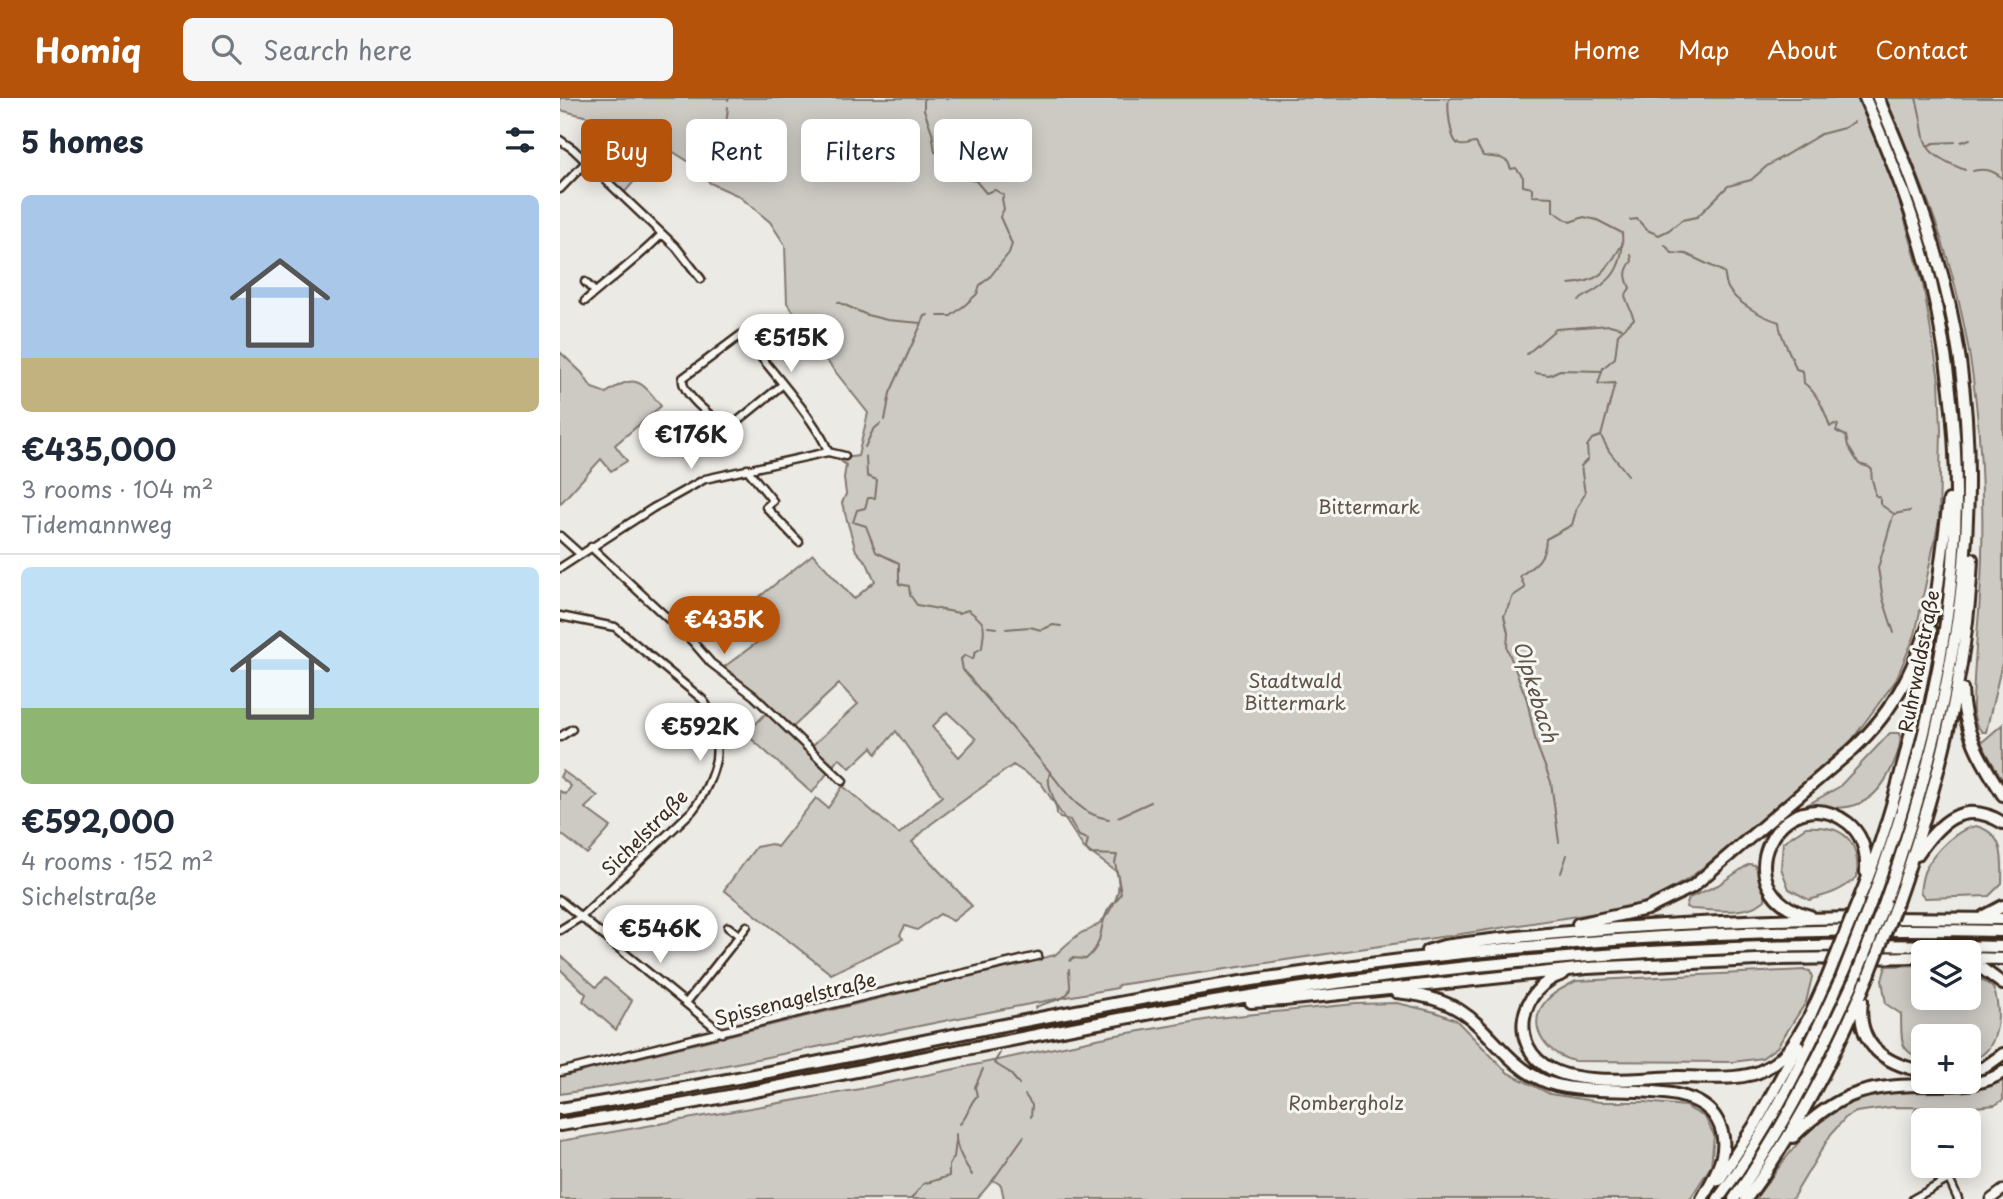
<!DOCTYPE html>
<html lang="en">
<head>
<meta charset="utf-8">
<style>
  :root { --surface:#fff; --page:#f6f6f7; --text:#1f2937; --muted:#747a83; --line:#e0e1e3; --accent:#b45309 }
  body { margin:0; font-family:"Playpen Sans",sans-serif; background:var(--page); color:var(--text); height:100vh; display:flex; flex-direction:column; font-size:26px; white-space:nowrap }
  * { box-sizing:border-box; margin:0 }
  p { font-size:23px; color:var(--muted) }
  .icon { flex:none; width:38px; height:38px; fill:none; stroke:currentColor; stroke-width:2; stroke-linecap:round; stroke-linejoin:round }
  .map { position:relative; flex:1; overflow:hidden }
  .drawer { display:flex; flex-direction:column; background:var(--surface); width:560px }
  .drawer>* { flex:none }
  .top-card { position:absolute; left:21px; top:21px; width:665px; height:63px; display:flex; gap:14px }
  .tools { position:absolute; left:1351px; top:842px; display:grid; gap:14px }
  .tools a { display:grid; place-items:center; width:70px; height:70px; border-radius:10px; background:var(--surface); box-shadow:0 4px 18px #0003; font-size:35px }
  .price { position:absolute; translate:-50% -60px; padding:0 16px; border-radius:24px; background:#fff; color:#222; font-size:23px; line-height:46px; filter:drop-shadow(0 2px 4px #0008) }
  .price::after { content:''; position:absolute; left:50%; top:42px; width:21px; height:16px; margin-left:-10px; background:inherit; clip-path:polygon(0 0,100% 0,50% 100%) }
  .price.on { background:var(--accent); color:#fff }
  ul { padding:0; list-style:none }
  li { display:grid; align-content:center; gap:14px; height:371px; padding:0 21px }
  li+li { border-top:2px solid var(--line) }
  li span { display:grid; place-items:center; height:217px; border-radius:10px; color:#555 }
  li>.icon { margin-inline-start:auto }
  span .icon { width:126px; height:126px; fill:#fffc; stroke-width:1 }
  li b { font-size:30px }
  h2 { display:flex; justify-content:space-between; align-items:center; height:84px; padding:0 21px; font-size:30px }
  .tag { padding:0 24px; border-radius:10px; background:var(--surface); box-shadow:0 4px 18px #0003; font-size:24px; line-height:63px }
  .tag.on { background:var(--accent); color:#fff }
  header { display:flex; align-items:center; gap:42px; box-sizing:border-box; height:98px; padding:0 35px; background:var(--accent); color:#fff }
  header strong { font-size:33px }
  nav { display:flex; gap:38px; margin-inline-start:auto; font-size:24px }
  .search { width:490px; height:63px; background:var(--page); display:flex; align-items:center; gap:18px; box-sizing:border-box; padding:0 24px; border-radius:10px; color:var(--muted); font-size:26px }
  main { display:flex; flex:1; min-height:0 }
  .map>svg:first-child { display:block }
</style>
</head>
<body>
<header>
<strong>Homiq</strong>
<div class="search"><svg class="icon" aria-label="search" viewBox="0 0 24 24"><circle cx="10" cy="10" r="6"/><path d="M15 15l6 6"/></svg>Search here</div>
<nav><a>Home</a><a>Map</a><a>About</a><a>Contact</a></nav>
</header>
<main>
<section class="drawer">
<h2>5 homes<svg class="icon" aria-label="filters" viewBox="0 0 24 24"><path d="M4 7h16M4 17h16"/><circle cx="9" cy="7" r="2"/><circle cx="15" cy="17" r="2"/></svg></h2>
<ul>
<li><span style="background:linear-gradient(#a9c7e8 75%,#c2b280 0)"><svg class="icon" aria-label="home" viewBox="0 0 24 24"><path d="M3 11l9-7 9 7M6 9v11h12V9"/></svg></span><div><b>€435,000</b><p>3 rooms · 104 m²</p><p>Tidemannweg</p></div></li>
<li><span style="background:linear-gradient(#bfe0f5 65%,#8fb573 0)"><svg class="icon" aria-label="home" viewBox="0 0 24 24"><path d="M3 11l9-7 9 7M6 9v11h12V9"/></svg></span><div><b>€592,000</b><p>4 rooms · 152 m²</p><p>Sichelstraße</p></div></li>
</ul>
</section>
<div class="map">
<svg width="1443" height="1101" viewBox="0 0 1443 1101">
  <rect width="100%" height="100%" fill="#ebeae5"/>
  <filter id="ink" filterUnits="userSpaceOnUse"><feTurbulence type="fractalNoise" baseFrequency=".0143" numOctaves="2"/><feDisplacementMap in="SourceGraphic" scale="14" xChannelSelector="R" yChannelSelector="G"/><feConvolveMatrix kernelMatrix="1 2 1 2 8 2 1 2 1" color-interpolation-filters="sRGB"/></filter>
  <g filter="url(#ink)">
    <path fill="#cdcac4" stroke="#847a71" stroke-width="2" fill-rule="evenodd" d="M 0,0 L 1297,0 L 1333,80 L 1363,186 L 1379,282 L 1381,332 L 1379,422 L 1355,537 L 1336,582 L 1291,643 L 1177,743 L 1127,782 L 1087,804 L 1049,813 L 921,833 L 558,887 L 557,890 C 371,922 187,968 0,996 L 0,979 L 495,857 C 503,850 512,841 521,835 C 526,832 526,834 531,831 C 550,820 563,796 557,774 L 524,750 L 481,685 L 453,667 L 371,726 L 352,744 L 412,808 L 393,823 L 380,816 L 357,832 L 345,828 L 340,837 L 343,841 L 271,876 L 164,792 L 196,749 L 211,746 L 217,749 L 256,700 L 268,710 L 283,688 L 339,736 L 382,698 L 336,633 L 316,656 L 312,649 L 290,670 L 279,660 L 252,695 L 186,636 L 209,612 L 160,572 L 211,534 L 184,511 L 253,456 L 294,501 L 315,483 L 307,465 L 296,453 L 282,405 L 286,396 L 284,380 L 286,367 L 278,361 L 298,358 L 308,315 L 259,253 L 248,233 L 227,205 L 225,147 L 210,124 L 179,98 L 150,85 L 137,69 L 104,48 L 64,95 L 42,74 L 74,36 L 36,21 L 0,12 ZM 279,586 L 298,606 L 252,648 L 232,630 ZM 387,614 L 416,641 L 399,659 L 372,629 Z
      M 1326,0 L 1443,0 L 1443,561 L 1426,634 L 1422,634 L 1416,626 L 1413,613 C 1413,562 1421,511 1422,459 C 1424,374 1418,283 1398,200 C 1382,130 1353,66 1326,0 Z
      M 0,254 L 22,275 L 32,290 L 46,295 C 75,276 80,281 101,308 L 55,347 L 67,363 L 51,373 L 41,361 L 0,406 Z
      M 1443,626 L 1443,684 L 1421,645 Z
      M 1330,635 L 1340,635 C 1342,645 1337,658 1333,667 C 1316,707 1290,716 1249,706 L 1279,689 Z
      M 3,673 L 38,698 L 25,710 L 51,729 L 27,756 L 0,735 L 0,693 L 6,696 L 11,688 L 0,679 Z
      M 1416,728 C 1443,735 1443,757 1442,785 L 1429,798 L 1365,800 L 1360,794 C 1361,787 1362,778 1365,772 C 1374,754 1396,731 1416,728 Z
      M 1246,729 C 1283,727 1300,741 1297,779 C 1280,794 1270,796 1249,802 L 1229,791 L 1221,770 L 1223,744 Z
      M 1189,766 L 1195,767 L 1206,790 L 1205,802 C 1187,818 1154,812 1131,811 L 1126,809 L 1129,800 L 1158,787 Z
      M 0,857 L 36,889 L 45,880 L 72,903 L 56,932 L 23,903 L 26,896 L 0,871 Z
      M 1363,867 L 1363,900 L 1409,900 L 1409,876 C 1417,879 1427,884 1433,890 C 1443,914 1439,957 1409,962 L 1409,938 L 1363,938 L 1363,961 C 1337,953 1342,939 1341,916 L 1326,906 L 1322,882 L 1326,868 Z
      M 1244,872 L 1250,873 L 1252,879 L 1246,904 L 1217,949 L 1202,960 L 1173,964 L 1015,963 C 992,959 968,934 981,910 C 989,896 1003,890 1016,883 Z
      M 837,905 L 875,914 L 896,922 L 948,975 L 990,996 L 1040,1004 L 1085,1004 L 1125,1008 L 1145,1019 L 1154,1037 L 1151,1068 L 1130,1101 L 444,1101 L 441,1087 L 433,1082 L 417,1101 L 0,1101 L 0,1043 L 300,991 L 551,938 L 656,920 L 795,906 Z
      M 1443,982 L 1443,1002 L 1435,1007 L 1406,1010 L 1332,1009 L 1296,1014 L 1286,1019 L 1271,1036 L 1232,1101 L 1195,1101 C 1231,1055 1263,997 1327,994 C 1355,992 1384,996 1412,992 C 1423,990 1433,985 1443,982 Z"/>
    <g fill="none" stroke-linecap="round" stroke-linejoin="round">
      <path stroke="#7c7167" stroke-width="2" d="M 364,0 L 364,12 L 372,34 L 375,54 L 388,55 L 401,80 L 416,83 L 426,95 L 435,92 L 444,97 L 442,101 L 444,111 L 440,119 L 452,146 L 449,155 L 429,180 L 420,187 L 417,196 L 405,207 L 391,218 L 378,218
        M 889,0 C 887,9 890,41 898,46 C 904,50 909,45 916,45 L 923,58 L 941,60 L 948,64 L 951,71 L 956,70 L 963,79 L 963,88 L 972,90 L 972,98 L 993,99 L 993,113 L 1010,124 L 1024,119 L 1037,122 L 1062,135 C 1065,173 1050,184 1019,202
        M 1356,0 C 1369,45 1353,51 1405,72
        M 168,2 L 169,0
        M 1401,44 L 1410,41
        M 1367,48 L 1374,45 L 1395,44
        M 1413,73 C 1426,70 1433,72 1443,81
        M 161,75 L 168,9
        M 1070,122 L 1077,121 L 1087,132 L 1099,137 L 1109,132 L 1122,122 L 1137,119 L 1168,88 L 1191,82 L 1207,68 L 1261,36 L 1284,30 L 1294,24
        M 1105,147 L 1112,155 L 1126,156 L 1164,174 C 1165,178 1166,186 1168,190 C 1176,205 1203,219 1219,224 C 1220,241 1231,254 1236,271 L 1243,273 L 1244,285 C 1257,295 1265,313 1270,329 L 1274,326 L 1278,327 L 1276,333 L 1286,338 L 1288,348 L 1299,366 L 1309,369 L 1312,372 C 1309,382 1316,387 1315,397 L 1320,400 L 1320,406 L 1334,416 L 1350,413
        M 1009,186 C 1042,184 1047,171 1063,145
        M 278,204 L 307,217 L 327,222 L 361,225
        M 967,256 L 996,231 L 1050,227 L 1061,230
        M 975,275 L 989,277 L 1000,272 L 1042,273
        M 325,322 L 330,295 L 365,218 L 368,217
        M 1041,338 L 1049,353 L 1068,377
        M 305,349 L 313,332 L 320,326
        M 306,358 L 307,378 L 317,382 L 315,400 L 308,400 L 305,410 L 297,412 L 293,424 L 306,428 L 316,454 L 339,465 L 339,486 L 349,488 L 350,497 L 357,507 L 399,515 L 408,512 C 429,527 424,528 422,550 L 415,554 L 413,561 L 405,557 L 401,561 L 403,572 L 490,674 C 485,689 497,701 497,716 L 500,720 L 510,722 L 519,738 L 528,741 L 526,751 L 530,756 L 557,757 L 555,765 L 561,795 C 558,802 551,806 547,814 C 538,833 544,846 526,861 L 512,860 L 510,863
        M 1333,418 L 1318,470 L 1323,501 L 1334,535
        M 428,529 L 437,530
        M 446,531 L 470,529 L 481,532 L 493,527 L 501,528
        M 490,674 C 506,695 521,718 549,721
        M 558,719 L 591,704
        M 999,744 L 991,684 L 976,645 L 967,602 L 947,550 L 948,535 L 944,518 L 953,498 L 965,490 L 960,478 C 976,467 985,461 986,441 L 1012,427 L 1017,409 L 1025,396 L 1021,368 L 1028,361 L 1027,348 L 1032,341 L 1041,338 L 1055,285 L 1038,286 L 1043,270 L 1055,260 L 1058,236 L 1074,221 L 1065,198 L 1070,190 C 1065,179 1064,173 1072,163 L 1071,157
        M 1001,775 L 1007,757
        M 475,910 C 484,903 508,904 510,890 C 510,884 509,877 509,871
        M 440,955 L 434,965 L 449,974 L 459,986
        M 465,997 L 472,1007 L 471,1019
        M 400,1026 C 411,1014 407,1008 417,998 L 415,989 L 423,971
        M 396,1036 C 395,1050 405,1065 412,1077
        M 433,1082 L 464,1038
        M 351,1101 L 363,1086 L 389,1078 L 389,1067 L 394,1059 L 396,1043"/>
      <g stroke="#3b2a1e" stroke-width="11">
        <path id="street" d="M 0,42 L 13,51 L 116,149 L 141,181
          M 0,91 L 26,64
          M 25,184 L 35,194
          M 25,203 C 51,180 78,161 102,136
          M 222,287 L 174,326 L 164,328 C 152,319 120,295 123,280 L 182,236 C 201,260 262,329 268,354
          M 187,371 L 213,403 L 206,409 L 239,444
          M 0,438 L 20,456
          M 31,449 L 132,543 L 151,565 L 194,598 L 283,683
          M 0,470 L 93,410 L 145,381 L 268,354 L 285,358
          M 0,518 L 55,529 L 142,601 C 154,614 158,643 156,661 C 153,677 143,700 132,713 L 21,819 L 0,832
          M 0,639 L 12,631
          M 0,802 L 162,935
          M 168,829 L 180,838
          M 126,905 L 187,828
          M 0,974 L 301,899 L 478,858
          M 1359,1015 L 1363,1025
          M 1383,1068 L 1398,1101
          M 1353,1101 L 1389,1081"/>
      </g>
      <g stroke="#3b2a1e" stroke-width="13">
        <path id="secondary" d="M 1431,1101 L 1443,1092"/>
      </g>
      <g stroke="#3b2a1e" stroke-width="16">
        <path id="highway" d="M 1305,0 C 1331,60 1356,121 1371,185 C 1387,253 1396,325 1396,395 C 1396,534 1359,675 1311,804
          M 1318,0 C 1355,84 1387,172 1400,263 C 1426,446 1386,631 1325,804
          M 1375,511 L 1389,402
          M 1402,591 C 1403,633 1421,663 1443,697
          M 1357,757 C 1379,725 1403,700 1443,725
          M 1298,804 C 1334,718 1355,625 1371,533
          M 1337,804 C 1376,693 1407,579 1412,461
          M 1250,818 C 1157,793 1224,676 1288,725 C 1303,737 1307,755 1306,774
          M 1424,818 L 1443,808
          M 1323,820 L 1443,821
          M 1018,826 L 1087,811 L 1132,789 L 1292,652 C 1338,610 1358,562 1376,504
          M 867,853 L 884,848 C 1022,829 1161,822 1300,820
          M 1409,860 L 1443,861
          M 1409,866 L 1424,872 L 1443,886
          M 1003,876 C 959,890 947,948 991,971 C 1023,988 1082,980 1118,979 C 1141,979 1166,982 1188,977 C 1195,976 1202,973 1208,969 C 1229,958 1240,935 1251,916
          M 836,894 C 867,897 895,904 918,927 C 939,947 955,970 982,982 C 1029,1005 1131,975 1157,1022 C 1173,1050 1156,1076 1142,1101
          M 1302,903 C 1296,946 1324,966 1363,973
          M 691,904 L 724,902 L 1027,870 L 1218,861 L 1363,859
          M 1249,920 L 1268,878
          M 1409,973 L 1425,969 L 1443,956
          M 0,1011 C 220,977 436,924 655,888 C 916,846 1178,827 1443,833
          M 0,1027 C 217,994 431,942 648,905 C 909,860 1178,841 1443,849
          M 1233,1039 C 1280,992 1310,987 1375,987 C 1399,987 1423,988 1443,974
          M 1159,1082 L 1196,1025 L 1238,948
          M 1158,1101 C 1210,1032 1246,956 1282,878
          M 1174,1101 C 1224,1031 1261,955 1296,878
          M 1186,1101 C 1237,1033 1276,956 1309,877"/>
      </g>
      <use href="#street" stroke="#f6f6f2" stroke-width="6"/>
      <use href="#secondary" stroke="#f6f6f2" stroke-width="8"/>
      <use href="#highway" stroke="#f6f6f2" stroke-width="10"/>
      <g stroke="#3b2a1e" stroke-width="16" stroke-linecap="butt">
        <path id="highway-bridge" d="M 1309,877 L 1337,804
          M 1268,878 L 1298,804
          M 1282,878 L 1311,804
          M 1296,878 L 1325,804"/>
      </g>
      <use href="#highway-bridge" stroke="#f6f6f2" stroke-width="10"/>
    </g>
  </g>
  <g text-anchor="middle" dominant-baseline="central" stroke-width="6" stroke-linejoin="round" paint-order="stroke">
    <g font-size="19" fill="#605248" stroke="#f6f6f2">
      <text x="809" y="408">Bittermark</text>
      <text x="735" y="582">Stadtwald<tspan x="735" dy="22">Bittermark</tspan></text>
      <text x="786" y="1004">Rombergholz</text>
    </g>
    <g font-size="19" fill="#3b2a1e" stroke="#f6f6f2">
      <text transform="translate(1358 563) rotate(-79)">Ruhrwaldstraße</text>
      <text transform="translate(84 734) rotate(-45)">Sichelstraße</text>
      <text transform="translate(235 900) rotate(-14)">Spissenagelstraße</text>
    </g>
    <g font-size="21" font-style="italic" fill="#615449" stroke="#f6f6f2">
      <text transform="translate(977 593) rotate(73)">Olpkebach</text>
    </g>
  </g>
</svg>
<div class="tools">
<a><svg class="icon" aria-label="layers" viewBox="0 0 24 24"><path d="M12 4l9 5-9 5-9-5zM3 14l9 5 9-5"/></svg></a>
<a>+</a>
<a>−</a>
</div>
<b class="price" style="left:231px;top:276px">€515K</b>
<b class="price" style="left:131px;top:373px">€176K</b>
<b class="price on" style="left:164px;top:558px">€435K</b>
<b class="price" style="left:140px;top:665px">€592K</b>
<b class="price" style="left:100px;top:867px">€546K</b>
<div class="top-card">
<a class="tag on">Buy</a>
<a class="tag">Rent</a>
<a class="tag">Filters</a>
<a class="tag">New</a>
</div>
</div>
</main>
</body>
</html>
